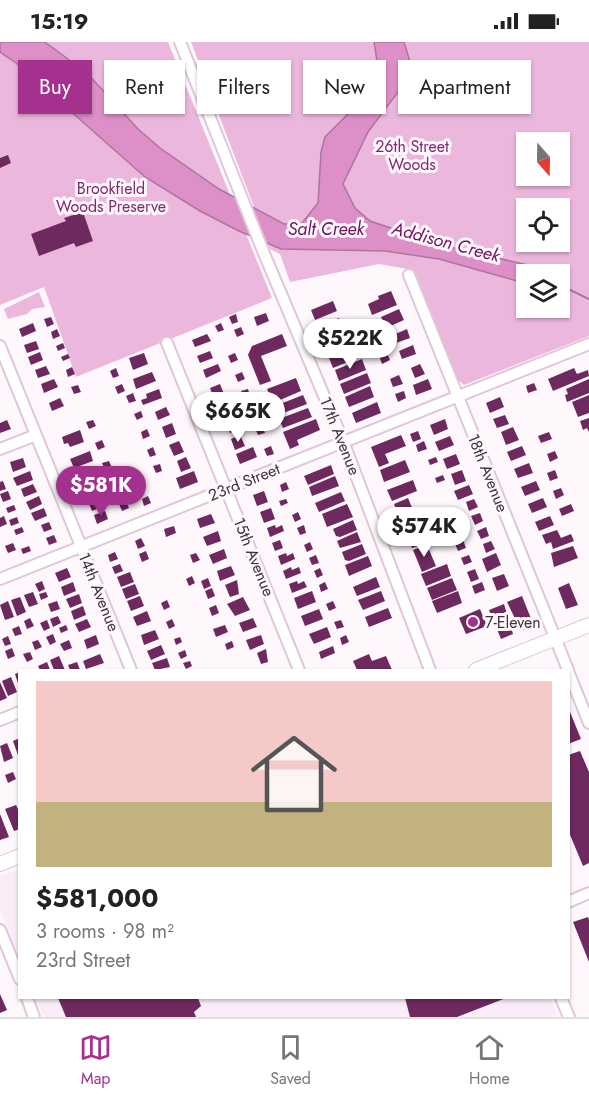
<!DOCTYPE html>
<html lang="en">
<head>
<meta charset="utf-8">
<style>
  :root { --surface:#fff; --page:#f6f6f6; --text:#222; --muted:#767676; --line:#e0e0e0; --accent:#a4318d }
  body { margin:0; font-family:Jost,sans-serif; background:var(--page); color:var(--text); height:100vh; display:flex; flex-direction:column; font-size:22px; white-space:nowrap }
  * { box-sizing:border-box; margin:0 }
  p { font-size:20px; color:var(--muted) }
  .icon { flex:none; width:33px; height:33px; fill:none; stroke:currentColor; stroke-width:2; stroke-linecap:round; stroke-linejoin:round }
  .map { position:relative; flex:1; overflow:hidden }
  .panel { position:absolute; left:18px; top:627px; width:552px; height:330px; display:flex; flex-direction:column; background:var(--surface); border-radius:0px; box-shadow:0 2px 4px #0004 }
  .panel>* { flex:none }
  .banner { position:absolute; left:18px; top:18px; width:554px; height:54px; display:flex; gap:12px }
  .needle { width:39px; rotate:160deg }
  .fabs { position:absolute; left:516px; top:90px; display:grid; gap:12px }
  .fabs a { display:grid; place-items:center; width:54px; height:54px; border-radius:0px; background:var(--surface); box-shadow:0 2px 4px #0004; font-size:30px }
  .price { position:absolute; translate:-50% -51px; padding:0 14px; border-radius:21px; background:#fff; color:#222; font-size:20px; line-height:39px; filter:drop-shadow(0 2px 3px #0008) }
  .price::after { content:''; position:absolute; left:50%; top:36px; width:18px; height:14px; margin-left:-9px; background:inherit; clip-path:polygon(0 0,100% 0,50% 100%) }
  .price.current { background:var(--accent); color:#fff }
  ul { padding:0; list-style:none }
  li { display:grid; align-content:center; gap:12px; height:318px; padding:0 18px }
  li+li { border-top:2px solid var(--line) }
  li span { display:grid; place-items:center; height:186px; border-radius:0px; color:#555 }
  li>.icon { margin-inline-start:auto }
  span .icon { width:108px; height:108px; fill:#fffc; stroke-width:1 }
  li b { font-size:26px }
  .tag { padding:0 21px; border-radius:0px; background:var(--surface); box-shadow:0 2px 4px #0004; font-size:21px; line-height:54px }
  .tag.current { background:var(--accent); color:#fff }
  .status { display:flex; justify-content:space-between; align-items:center; height:42px; padding:0 30px; background:var(--surface); direction:ltr }
  .status svg { height:16px; fill:currentColor }
  .dock { display:flex; justify-content:space-around; align-items:center; height:84px; border-top:2px solid var(--line); background:var(--surface); font-size:16px; color:var(--muted) }
  .dock a { display:grid; justify-items:center; gap:3px }
  .dock .current { color:var(--accent) }
  .map>svg:first-child { display:block }
</style>
</head>
<body>
<div class="status"><b>15:19</b><svg viewBox="0 0 49 12"><path d="M0 12V9h3v3zM5 12V6h3v6zM10 12V3h3v9zM15 12V0h3v12zM26 1h20v11H26zM47 4h2v5h-2z"/></svg></div>
<div class="map">
<svg width="589" height="975" viewBox="0 0 589 975">
  <rect width="100%" height="100%" fill="#fef8fc"/>
  <path fill="#fbedf7" d="M 19,827 L 19,917 L 0,868 L 0,834 Z
    M 35,956 L 550,956 L 558,975 L 43,975 Z"/>
  <path fill="#ecb7dd" fill-rule="evenodd" d="M 0,0 L 168,0 L 272,256 L 76,335 L 44,245 L 0,263 Z
    M 191,0 L 589,0 L 589,294 L 464,343 L 457,337 L 413,228 L 379,222 L 290,240 L 280,212 L 270,207 ZM 526,100 L 560,100 L 560,134 L 526,134 ZM 526,166 L 560,166 L 560,200 L 526,200 ZM 526,232 L 560,232 L 560,266 L 526,266 Z
    M 39,250 L 45,265 L 32,267 L 27,272 L 8,277 L 4,267 Z"/>
  <path fill="#dd8fc8" stroke="#ae749e" stroke-width="1.5" d="M 0,0 L 44,0 L 49,3 L 87,31 L 138,87 L 160,106 L 219,147 L 284,182 L 302,181 L 318,161 L 321,110 L 325,95 L 364,56 L 379,32 L 374,0 L 404,0 L 411,23 L 407,38 L 368,90 L 343,142 L 355,166 L 370,179 L 445,204 L 528,223 L 550,232 L 526,232 L 526,239 L 517,239 L 439,217 L 385,209 L 281,207 L 239,189 L 200,169 L 145,135 L 16,21 L 0,10 Z"/>
  <g fill="none" stroke-linecap="round" stroke-linejoin="round">
    <path stroke="#ae749e" stroke-width="2" d="M 560,243 L 589,257"/>
  </g>
  <path fill="#6e295f" d="M 8,113 L 11,121 L 0,126 L 0,116 Z
    M 83,170 L 93,199 L 76,205 L 74,201 L 39,214 L 31,192 L 66,179 L 64,176 Z
    M 391,249 L 397,263 L 372,273 L 368,262 L 379,257 L 378,254 Z
    M 333,259 L 337,269 L 315,278 L 311,268 Z
    M 399,267 L 404,278 L 386,286 L 381,275 Z
    M 266,271 L 269,279 L 257,284 L 254,275 Z
    M 236,272 L 238,280 L 232,282 L 229,275 Z
    M 51,275 L 54,282 L 47,285 L 44,277 Z
    M 339,276 L 344,286 L 322,295 L 318,285 Z
    M 33,281 L 36,289 L 22,295 L 19,287 Z
    M 221,281 L 224,288 L 218,290 L 215,284 Z
    M 377,283 L 380,290 L 372,293 L 369,286 Z
    M 241,285 L 244,292 L 237,295 L 234,288 Z
    M 57,287 L 60,294 L 53,297 L 51,290 Z
    M 407,287 L 410,296 L 396,301 L 393,293 Z
    M 349,288 L 353,298 L 326,309 L 322,299 Z
    M 207,292 L 211,299 L 195,305 L 192,298 Z
    M 282,292 L 287,304 L 261,314 L 271,339 L 260,343 L 248,313 L 252,304 Z
    M 381,293 L 384,301 L 376,304 L 373,296 Z
    M 36,299 L 39,307 L 27,311 L 24,303 Z
    M 63,301 L 65,306 L 58,309 L 56,304 Z
    M 413,303 L 416,312 L 402,317 L 399,309 Z
    M 356,305 L 360,315 L 333,326 L 329,316 Z
    M 210,309 L 213,316 L 200,321 L 197,314 Z
    M 40,310 L 43,318 L 31,323 L 28,315 Z
    M 144,311 L 148,322 L 133,328 L 129,316 Z
    M 235,311 L 238,318 L 231,321 L 228,314 Z
    M 387,311 L 390,318 L 382,322 L 379,314 Z
    M 68,312 L 70,316 L 63,319 L 61,315 Z
    M 362,317 L 366,328 L 339,339 L 335,328 Z
    M 218,322 L 221,329 L 206,336 L 203,328 Z
    M 420,322 L 425,332 L 415,336 L 411,326 Z
    M 46,324 L 50,332 L 38,336 L 35,328 Z
    M 72,325 L 75,332 L 68,335 L 66,328 Z
    M 116,326 L 119,334 L 113,336 L 110,329 Z
    M 574,326 L 577,332 L 588,328 L 589,334 L 553,349 L 548,337 Z
    M 152,330 L 156,339 L 136,347 L 133,337 Z
    M 242,330 L 245,337 L 238,340 L 235,333 Z
    M 367,331 L 371,341 L 344,352 L 340,342 Z
    M 399,333 L 403,342 L 393,345 L 390,337 Z
    M 296,336 L 301,349 L 273,361 L 267,347 Z
    M 54,337 L 58,345 L 44,351 L 41,342 Z
    M 428,337 L 432,347 L 416,353 L 413,343 Z
    M 589,337 L 589,351 L 567,360 L 565,353 L 568,352 L 566,347 Z
    M 534,341 L 537,348 L 528,351 L 526,344 Z
    M 122,342 L 125,349 L 118,352 L 115,345 Z
    M 220,342 L 224,352 L 214,356 L 210,346 Z
    M 78,343 L 81,350 L 74,352 L 71,345 Z
    M 370,344 L 374,355 L 349,365 L 345,355 Z
    M 159,347 L 162,356 L 143,363 L 141,358 L 147,356 L 146,352 Z
    M 248,347 L 250,354 L 244,356 L 241,349 Z
    M 404,349 L 406,356 L 398,360 L 395,352 Z
    M 133,351 L 136,359 L 129,361 L 126,354 Z
    M 303,353 L 307,362 L 278,373 L 275,364 Z
    M 589,353 L 589,371 L 578,375 L 572,360 Z
    M 500,355 L 504,365 L 490,371 L 486,361 Z
    M 60,356 L 64,364 L 52,369 L 49,361 Z
    M 228,359 L 233,370 L 223,374 L 218,363 Z
    M 377,360 L 381,371 L 356,381 L 352,371 Z
    M 256,364 L 259,372 L 252,374 L 249,367 Z
    M 166,365 L 170,373 L 158,378 L 155,370 Z
    M 308,366 L 312,375 L 283,386 L 279,377 Z
    M 141,369 L 143,375 L 137,378 L 134,372 Z
    M 505,373 L 509,382 L 497,386 L 493,377 Z
    M 235,376 L 239,387 L 230,391 L 225,380 Z
    M 589,376 L 589,390 L 587,386 L 583,388 L 580,379 Z
    M 316,377 L 320,388 L 297,398 L 299,403 L 290,407 L 283,390 Z
    M 445,377 L 448,387 L 434,393 L 430,383 Z
    M 7,378 L 11,387 L 0,391 L 0,381 Z
    M 93,378 L 96,384 L 89,387 L 86,380 Z
    M 172,381 L 176,392 L 166,396 L 162,385 Z
    M 262,383 L 265,391 L 258,393 L 255,386 Z
    M 513,385 L 519,398 L 506,403 L 501,390 Z
    M 147,387 L 150,394 L 143,397 L 141,390 Z
    M 80,388 L 84,400 L 70,405 L 68,401 L 64,402 L 62,395 Z
    M 418,389 L 421,397 L 413,400 L 410,392 Z
    M 549,390 L 552,397 L 541,401 L 538,394 Z
    M 240,393 L 245,404 L 235,408 L 231,397 Z
    M 401,393 L 406,404 L 385,412 L 389,421 L 379,425 L 371,405 Z
    M 450,394 L 454,403 L 439,409 L 435,400 Z
    M 102,398 L 105,405 L 98,408 L 95,401 Z
    M 179,399 L 184,410 L 174,414 L 169,403 Z
    M 424,399 L 427,407 L 418,410 L 416,403 Z
    M 271,404 L 274,412 L 267,414 L 264,407 Z
    M 522,404 L 526,413 L 511,419 L 507,410 Z
    M 153,405 L 156,413 L 150,415 L 147,408 Z
    M 253,405 L 257,415 L 240,422 L 236,412 Z
    M 90,409 L 93,419 L 74,426 L 70,417 Z
    M 555,409 L 558,416 L 550,420 L 547,412 Z
    M 456,412 L 460,422 L 447,427 L 443,417 Z
    M 186,415 L 191,426 L 181,430 L 177,419 Z
    M 436,415 L 438,420 L 430,423 L 428,418 Z
    M 23,416 L 26,425 L 13,430 L 10,420 Z
    M 405,418 L 410,430 L 384,440 L 380,428 Z
    M 109,419 L 112,426 L 105,428 L 102,421 Z
    M 529,421 L 533,431 L 518,436 L 514,427 Z
    M 160,422 L 162,429 L 156,431 L 153,424 Z
    M 331,423 L 334,432 L 308,443 L 304,434 Z
    M 462,428 L 466,439 L 455,443 L 451,432 Z
    M 555,428 L 558,436 L 550,439 L 547,431 Z
    M 30,429 L 33,438 L 17,444 L 13,436 Z
    M 194,429 L 198,440 L 180,447 L 176,436 Z
    M 92,430 L 95,439 L 83,443 L 80,435 Z
    M 443,433 L 445,438 L 437,441 L 435,436 Z
    M 335,434 L 339,444 L 312,454 L 309,445 Z
    M 413,438 L 417,449 L 392,459 L 387,448 Z
    M 3,439 L 6,447 L 0,449 L 0,440 Z
    M 536,439 L 540,448 L 525,454 L 521,445 Z
    M 103,440 L 106,450 L 87,457 L 83,447 Z
    M 286,440 L 289,447 L 282,450 L 280,443 Z
    M 33,442 L 37,450 L 24,455 L 21,447 Z
    M 469,443 L 473,452 L 458,458 L 454,449 Z
    M 120,446 L 122,452 L 115,454 L 113,449 Z
    M 561,446 L 564,453 L 556,457 L 553,449 Z
    M 8,449 L 11,457 L 3,460 L 0,452 Z
    M 264,449 L 268,460 L 257,464 L 253,453 Z
    M 341,450 L 345,459 L 319,470 L 315,461 Z
    M 107,452 L 111,461 L 92,469 L 88,459 Z
    M 39,454 L 42,462 L 30,468 L 26,460 Z
    M 148,454 L 151,461 L 144,464 L 142,457 Z
    M 408,456 L 417,478 L 403,483 L 394,462 Z
    M 543,456 L 547,465 L 532,471 L 528,462 Z
    M 286,457 L 288,461 L 281,464 L 279,459 Z
    M 474,457 L 478,465 L 469,469 L 466,460 Z
    M 126,459 L 129,466 L 122,469 L 119,462 Z
    M 347,462 L 353,475 L 327,485 L 322,472 Z
    M 571,462 L 574,469 L 562,474 L 559,467 Z
    M 14,463 L 16,468 L 8,471 L 6,466 Z
    M 44,466 L 47,474 L 35,479 L 31,471 Z
    M 271,466 L 275,477 L 264,481 L 260,470 Z
    M 105,469 L 108,477 L 97,482 L 94,473 Z
    M 453,469 L 456,477 L 448,480 L 445,473 Z
    M 298,470 L 301,477 L 295,480 L 292,473 Z
    M 480,471 L 483,479 L 475,483 L 471,474 Z
    M 211,472 L 215,481 L 200,486 L 197,477 Z
    M 4,474 L 7,482 L 0,485 L 0,476 Z
    M 550,474 L 554,483 L 539,489 L 535,480 Z
    M 17,475 L 19,481 L 11,484 L 9,478 Z
    M 353,478 L 357,488 L 340,495 L 336,494 L 333,487 Z
    M 418,479 L 426,501 L 412,506 L 404,485 Z
    M 49,480 L 52,487 L 44,490 L 41,483 Z
    M 275,483 L 276,486 L 282,483 L 284,489 L 270,495 L 267,486 Z
    M 304,483 L 306,491 L 300,493 L 297,486 Z
    M 174,484 L 176,491 L 166,495 L 164,487 Z
    M 22,485 L 24,490 L 16,493 L 14,488 Z
    M 458,485 L 461,492 L 453,496 L 450,488 Z
    M 486,485 L 489,494 L 481,497 L 477,489 Z
    M 557,488 L 561,496 L 571,492 L 574,499 L 553,507 L 551,500 L 546,502 L 542,493 Z
    M 218,489 L 221,499 L 207,504 L 203,495 Z
    M 357,490 L 361,500 L 340,506 L 337,499 Z
    M 54,493 L 57,500 L 49,503 L 46,496 Z
    M 141,496 L 145,504 L 138,507 L 135,499 Z
    M 280,498 L 283,506 L 275,509 L 272,501 Z
    M 463,498 L 466,506 L 458,509 L 455,502 Z
    M 491,499 L 495,507 L 486,511 L 483,502 Z
    M 310,500 L 313,507 L 307,510 L 304,503 Z
    M 13,501 L 16,508 L 8,511 L 5,504 Z
    M 362,502 L 366,512 L 349,519 L 345,518 L 342,510 Z
    M 427,503 L 436,524 L 422,530 L 413,508 Z
    M 29,504 L 31,509 L 23,512 L 21,507 Z
    M 573,504 L 578,516 L 554,525 L 551,511 Z
    M 224,507 L 227,516 L 213,522 L 209,513 Z
    M 146,509 L 149,517 L 142,520 L 139,512 Z
    M 115,510 L 118,517 L 110,520 L 108,513 Z
    M 196,511 L 200,518 L 193,521 L 190,513 Z
    M 286,511 L 287,514 L 293,511 L 295,517 L 281,523 L 278,514 Z
    M 496,511 L 501,523 L 487,530 L 482,517 Z
    M 316,513 L 319,521 L 312,523 L 309,516 Z
    M 469,513 L 472,520 L 464,523 L 461,516 Z
    M 368,514 L 372,524 L 349,534 L 345,523 Z
    M 120,522 L 123,529 L 115,532 L 112,525 Z
    M 447,522 L 451,534 L 426,544 L 421,532 Z
    M 231,524 L 235,533 L 220,539 L 217,529 Z
    M 291,525 L 292,528 L 299,525 L 301,531 L 286,537 L 283,529 Z
    M 67,526 L 71,535 L 59,540 L 55,531 Z
    M 320,526 L 323,533 L 317,536 L 314,529 Z
    M 475,527 L 479,537 L 471,540 L 467,530 Z
    M 130,530 L 134,540 L 121,545 L 117,535 Z
    M 504,532 L 509,544 L 497,549 L 492,536 Z
    M 192,534 L 195,541 L 189,544 L 186,537 Z
    M 376,535 L 380,545 L 357,554 L 353,545 Z
    M 208,536 L 211,544 L 204,547 L 201,539 Z
    M 452,536 L 457,548 L 432,558 L 427,546 Z
    M 237,538 L 239,552 L 230,555 L 225,543 Z
    M 42,539 L 45,547 L 39,550 L 35,542 Z
    M 297,539 L 298,542 L 304,539 L 307,545 L 292,551 L 289,542 Z
    M 73,540 L 76,549 L 64,554 L 61,545 Z
    M 325,540 L 328,547 L 321,550 L 319,543 Z
    M 482,540 L 485,548 L 475,552 L 472,544 Z
    M 569,541 L 578,563 L 566,567 L 558,546 Z
    M 135,542 L 139,552 L 126,557 L 122,547 Z
    M 212,546 L 215,554 L 208,557 L 205,549 Z
    M 312,549 L 316,560 L 298,567 L 294,556 Z
    M 381,549 L 385,559 L 363,568 L 358,558 Z
    M 458,549 L 462,561 L 437,571 L 432,559 Z
    M 33,550 L 38,562 L 29,565 L 24,553 Z
    M 46,550 L 48,555 L 41,558 L 39,552 Z
    M 79,552 L 82,561 L 70,566 L 66,557 Z
    M 140,554 L 144,564 L 131,569 L 127,559 Z
    M 522,554 L 534,584 L 521,589 L 507,560 Z
    M 20,555 L 26,570 L 17,574 L 11,558 Z
    M 243,555 L 250,568 L 235,574 L 227,562 Z
    M 167,558 L 170,565 L 164,568 L 161,561 Z
    M 8,559 L 14,575 L 5,578 L 0,563 Z
    M 57,559 L 60,567 L 51,570 L 48,562 Z
    M 333,559 L 336,566 L 329,569 L 326,562 Z
    M 504,562 L 513,592 L 501,597 L 489,568 Z
    M 216,563 L 219,571 L 212,574 L 209,566 Z
    M 83,564 L 86,573 L 74,578 L 71,569 Z
    M 388,566 L 392,576 L 369,585 L 365,575 Z
    M 319,567 L 323,577 L 305,584 L 301,574 Z
    M 480,567 L 487,584 L 466,592 L 459,576 Z
    M 147,569 L 151,579 L 137,584 L 133,575 Z
    M 58,574 L 61,581 L 53,585 L 50,577 Z
    M 30,576 L 34,584 L 27,587 L 24,579 Z
    M 253,576 L 257,585 L 243,590 L 239,581 Z
    M 87,577 L 91,585 L 79,590 L 75,582 Z
    M 172,577 L 175,584 L 169,587 L 166,580 Z
    M 47,578 L 50,586 L 44,589 L 40,581 Z
    M 341,578 L 344,585 L 337,587 L 334,580 Z
    M 66,583 L 68,588 L 61,591 L 59,586 Z
    M 225,583 L 228,590 L 216,595 L 213,587 Z
    M 19,584 L 22,592 L 15,594 L 12,587 Z
    M 327,585 L 331,595 L 314,602 L 309,592 Z
    M 155,588 L 159,597 L 144,603 L 141,593 Z
    M 53,592 L 56,600 L 50,603 L 46,595 Z
    M 96,593 L 99,602 L 87,607 L 84,598 Z
    M 261,593 L 264,602 L 250,608 L 246,598 Z
    M 346,593 L 349,600 L 342,603 L 340,596 Z
    M 8,594 L 11,602 L 5,604 L 2,597 Z
    M 180,595 L 182,600 L 176,603 L 174,597 Z
    M 38,598 L 42,605 L 35,608 L 32,600 Z
    M 69,598 L 72,606 L 64,609 L 60,602 Z
    M 232,599 L 234,605 L 227,608 L 225,602 Z
    M 161,603 L 165,612 L 151,618 L 147,609 Z
    M 333,604 L 335,611 L 321,617 L 319,610 Z
    M 12,606 L 15,614 L 8,617 L 5,609 Z
    M 266,607 L 268,620 L 261,622 L 257,611 Z
    M 185,608 L 187,614 L 181,617 L 178,611 Z
    M 30,610 L 33,617 L 27,620 L 23,612 Z
    M 100,612 L 104,621 L 86,627 L 83,619 Z
    M 369,612 L 372,619 L 386,614 L 392,628 L 357,628 L 353,619 Z
    M 59,614 L 65,628 L 54,628 L 50,618 Z
    M 167,616 L 170,625 L 155,628 L 152,621 Z
    M 190,619 L 192,624 L 186,627 L 183,621 Z
    M 47,620 L 50,628 L 40,628 L 38,624 Z
    M 77,620 L 80,628 L 70,628 L 68,623 Z
    M 20,630 L 20,644 L 19,644 L 15,632 Z
    M 11,635 L 17,650 L 8,654 L 2,639 Z
    M 0,640 L 7,656 L 0,659 Z
    M 568,665 L 581,697 L 568,702 Z
    M 20,696 L 20,716 L 19,716 L 13,699 Z
    M 7,701 L 13,716 L 4,720 L 0,704 Z
    M 580,709 L 589,730 L 589,821 L 583,824 L 568,788 L 568,713 Z
    M 13,730 L 16,737 L 8,741 L 5,733 Z
    M 16,763 L 20,771 L 20,787 L 14,789 L 5,767 Z
    M 0,772 L 9,795 L 0,798 Z
    M 588,875 L 589,878 L 589,920 L 573,880 Z
    M 0,952 L 7,968 L 0,971 Z
    M 58,956 L 198,956 L 201,964 L 194,970 L 196,975 L 66,975 Z
    M 405,956 L 506,956 L 457,975 L 410,975 Z"/>
  <g fill="none" stroke-linecap="round" stroke-linejoin="round">
    <g stroke="#e1c6d9" stroke-width="14">
      <path id="minor" d="M 180,0 L 263,209 L 343,399 L 430,628
        M 409,233 L 568,628
        M 167,301 L 299,628
        M 0,304 L 131,628
        M 0,407 L 36,393
        M 0,537 L 589,302
        M 568,629 L 589,681
        M 0,678 L 20,670
        M 568,860 L 589,851
        M 0,888 L 20,937
        M 27,956 L 34,975
        M 561,956 L 569,975"/>
    </g>
    <g stroke="#e1c6d9" stroke-width="16">
      <path id="major" d="M 476,628 L 589,583
        M 0,822 L 20,814"/>
    </g>
    <use href="#minor" stroke="#fff" stroke-width="10"/>
    <use href="#major" stroke="#fff" stroke-width="14"/>
  </g>
  <circle fill="#a4318d" stroke="#fef8fc" stroke-width="2" cx="473" cy="580" r="6"/>
  <g text-anchor="middle" dominant-baseline="central" stroke-width="6" stroke-linejoin="round" paint-order="stroke">
    <g font-size="16" fill="#822870" stroke="#fef8fc">
      <text x="412" y="104">26th Street<tspan x="412" dy="18">Woods</tspan></text>
      <text x="111" y="146">Brookfield<tspan x="111" dy="18">Woods Preserve</tspan></text>
    </g>
    <g font-size="16" fill="#3f343b" stroke="#fef8fc">
      <text transform="translate(340 394) rotate(68)">17th Avenue</text>
      <text transform="translate(488 431) rotate(68)">18th Avenue</text>
      <text transform="translate(244 440) rotate(-22)">23rd Street</text>
      <text transform="translate(254 515) rotate(68)">15th Avenue</text>
      <text transform="translate(99 550) rotate(68)">14th Avenue</text>
    </g>
    <g font-size="16" fill="#3f343b" stroke="#fef8fc" text-anchor="start">
      <text x="485" y="580">7-Eleven</text>
    </g>
    <g font-size="18" font-style="italic" fill="#6f135e" stroke="#fef8fc">
      <text x="326" y="187">Salt Creek</text>
      <text transform="translate(446 200) rotate(15)">Addison Creek</text>
    </g>
  </g>
</svg>
<div class="fabs">
<a><svg class="needle" viewBox="-14 -14 28 28"><path d="M0-13l5 13h-10z" fill="#e53935"/><path d="M0 13l5-13h-10z" fill="#767676"/></svg></a>
<a><svg class="icon" aria-label="locate" viewBox="0 0 24 24"><circle cx="12" cy="12" r="6"/><path d="M12 2v4M12 18v4M2 12h4M18 12h4"/></svg></a>
<a><svg class="icon" aria-label="layers" viewBox="0 0 24 24"><path d="M12 4l9 5-9 5-9-5zM3 14l9 5 9-5"/></svg></a>
</div>
<b class="price" style="left:350px;top:328px">$522K</b>
<b class="price" style="left:238px;top:401px">$665K</b>
<b class="price current" style="left:101px;top:475px">$581K</b>
<b class="price" style="left:424px;top:516px">$574K</b>
<div class="banner">
<a class="tag current">Buy</a>
<a class="tag">Rent</a>
<a class="tag">Filters</a>
<a class="tag">New</a>
<a class="tag">Apartment</a>
</div>
<section class="panel">
<ul>
<li><span style="background:linear-gradient(#f6c9c9 65%,#c2b280 0)"><svg class="icon" aria-label="home" viewBox="0 0 24 24"><path d="M3 11l9-7 9 7M6 9v11h12V9"/></svg></span><div><b>$581,000</b><p>3 rooms · 98 m²</p><p>23rd Street</p></div></li>
</ul>
</section>
</div>
<nav class="dock">
<a class="current"><svg class="icon" aria-label="map" viewBox="0 0 24 24"><path d="M3 6l6-2 6 2 6-2v14l-6 2-6-2-6 2zM9 4v14M15 6v14"/></svg>Map</a>
<a><svg class="icon" aria-label="saved" viewBox="0 0 24 24"><path d="M7 4h10v16l-5-4-5 4z"/></svg>Saved</a>
<a><svg class="icon" aria-label="home" viewBox="0 0 24 24"><path d="M3 11l9-7 9 7M6 9v11h12V9"/></svg>Home</a>
</nav>
</body>
</html>
